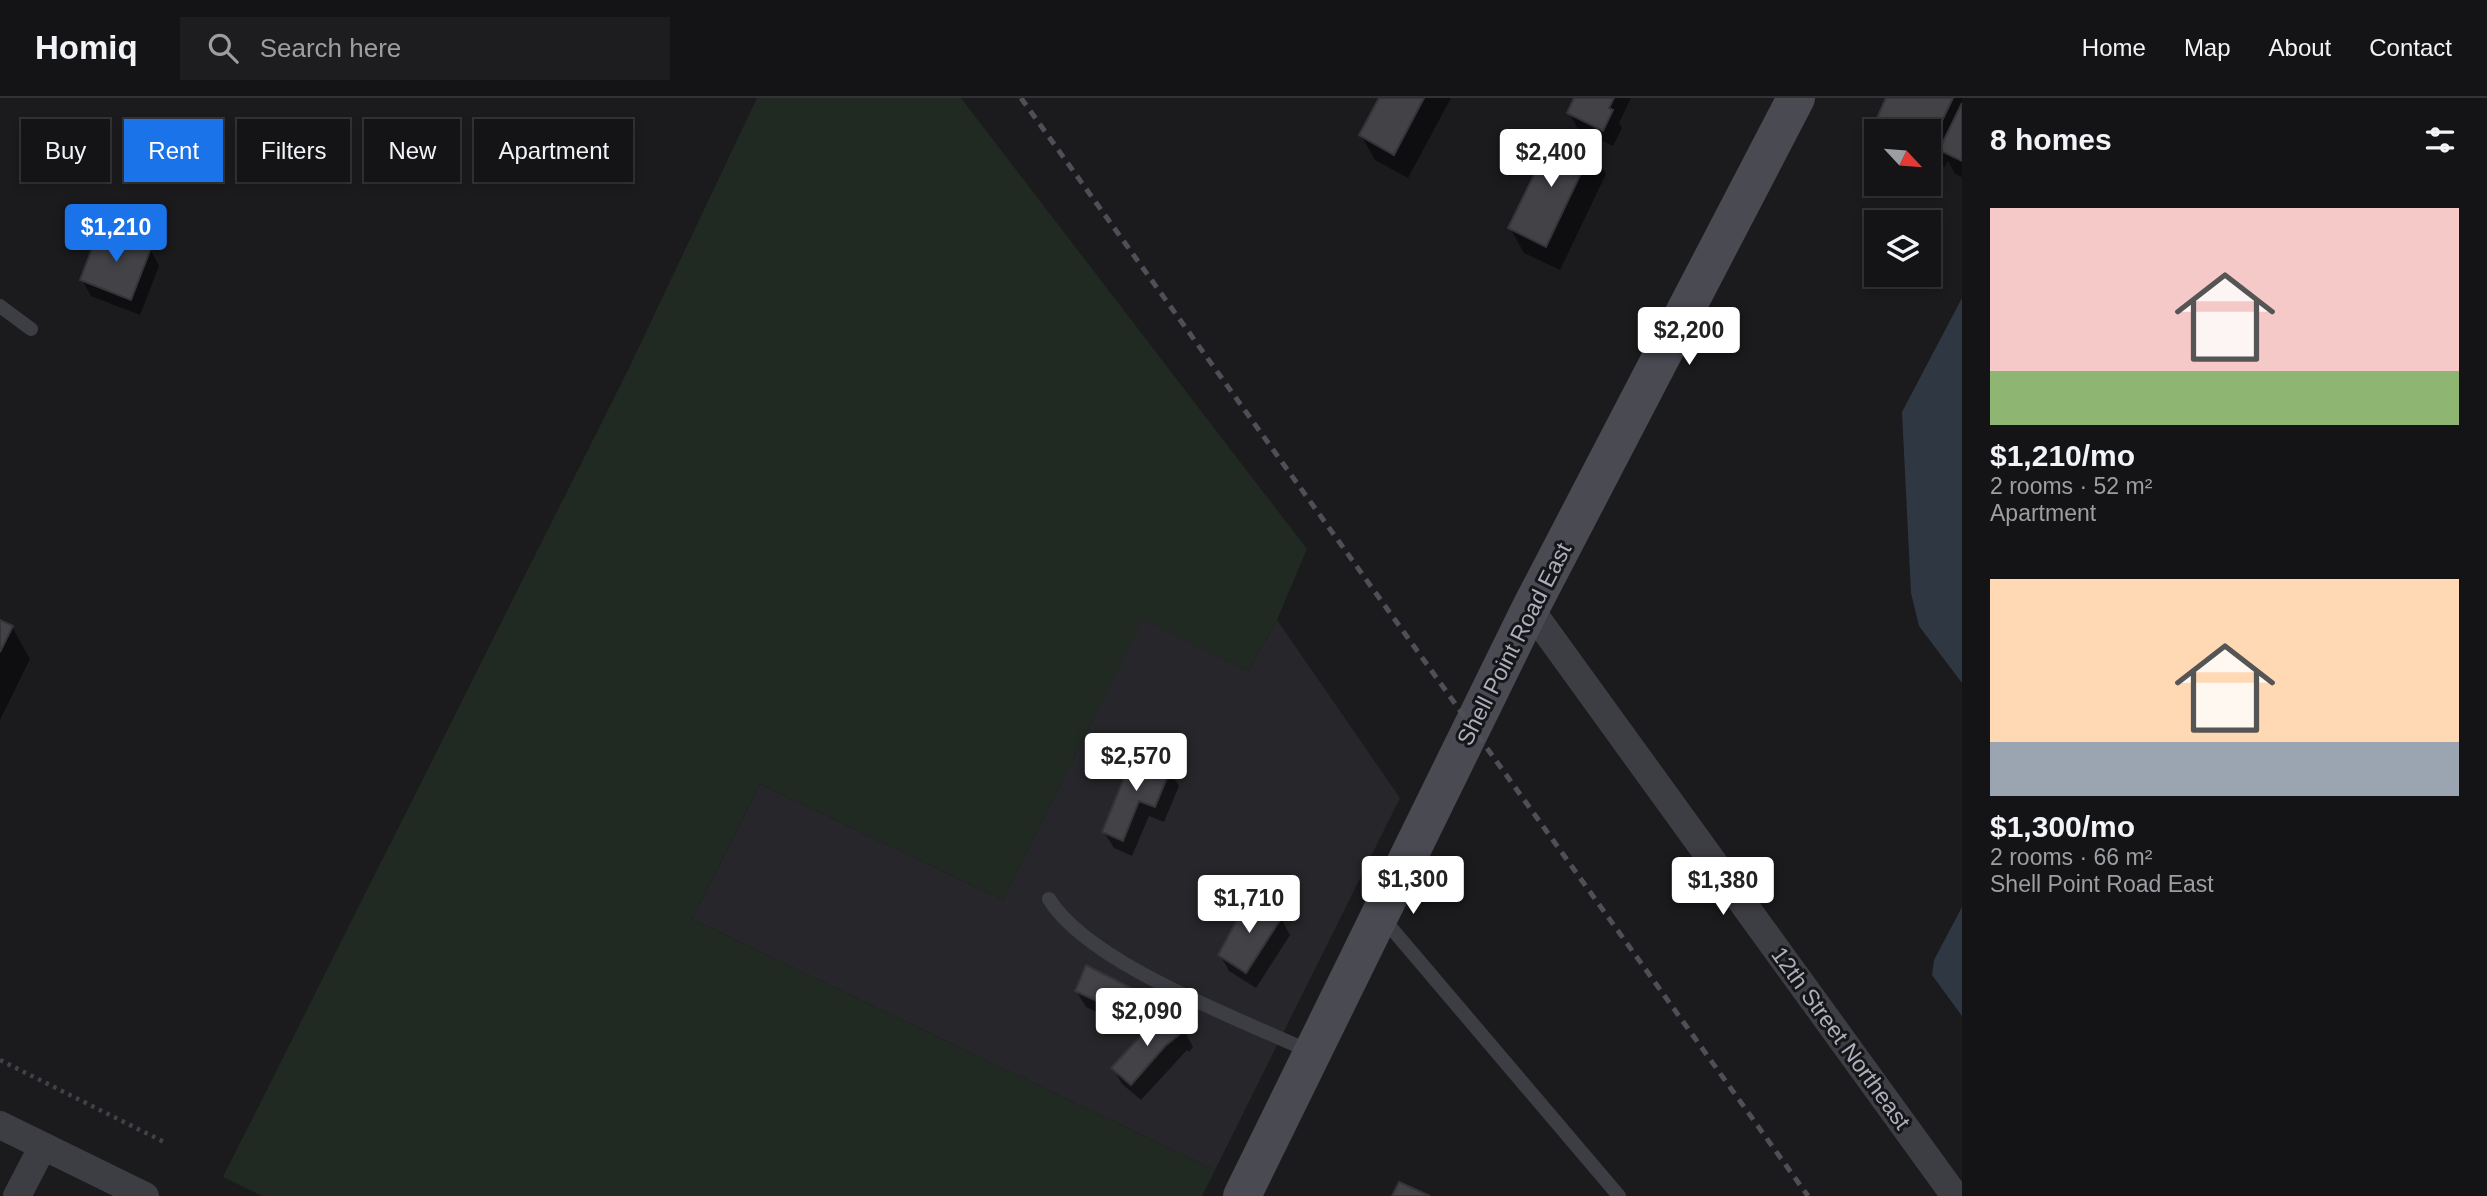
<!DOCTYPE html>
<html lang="en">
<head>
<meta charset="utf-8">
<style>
  :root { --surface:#141416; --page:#1d1d1f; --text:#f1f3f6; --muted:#9d9ea1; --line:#333335; --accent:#1a73e8 }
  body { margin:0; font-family:Arial,sans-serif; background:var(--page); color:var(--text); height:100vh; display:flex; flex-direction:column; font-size:26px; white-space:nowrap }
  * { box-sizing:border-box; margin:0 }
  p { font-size:23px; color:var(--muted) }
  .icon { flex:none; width:38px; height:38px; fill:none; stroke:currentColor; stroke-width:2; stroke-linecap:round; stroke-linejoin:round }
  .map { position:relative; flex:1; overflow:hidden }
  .sheet { display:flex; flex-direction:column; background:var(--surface); width:525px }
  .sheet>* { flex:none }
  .hud { position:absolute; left:21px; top:21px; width:665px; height:63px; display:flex; gap:14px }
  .needle { width:46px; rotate:116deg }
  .buttons { position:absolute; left:1864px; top:21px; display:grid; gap:14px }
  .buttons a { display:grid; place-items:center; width:77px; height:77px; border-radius:0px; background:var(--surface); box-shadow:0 4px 10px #0003,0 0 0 2px var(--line); font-size:35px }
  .price { position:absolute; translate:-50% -60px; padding:0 16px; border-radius:7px; background:#fff; color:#222; font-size:23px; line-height:46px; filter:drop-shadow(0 2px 4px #0008) }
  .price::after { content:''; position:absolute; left:50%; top:42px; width:21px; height:16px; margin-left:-10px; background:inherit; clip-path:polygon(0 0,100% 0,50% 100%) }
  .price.selected { background:var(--accent); color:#fff }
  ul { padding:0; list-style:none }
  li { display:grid; align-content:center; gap:14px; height:371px; padding:0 28px }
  li span { display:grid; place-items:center; height:217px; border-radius:0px; color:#555 }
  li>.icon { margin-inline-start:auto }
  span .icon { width:126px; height:126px; fill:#fffc; stroke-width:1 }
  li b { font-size:30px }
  h2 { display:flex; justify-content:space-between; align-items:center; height:84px; padding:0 28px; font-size:30px }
  .tag { padding:0 24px; border-radius:0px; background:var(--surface); box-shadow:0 4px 10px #0003,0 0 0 2px var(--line); font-size:24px; line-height:63px }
  .tag.selected { background:var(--accent); color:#fff }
  header { display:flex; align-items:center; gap:42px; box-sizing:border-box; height:98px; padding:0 35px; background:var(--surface); border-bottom:2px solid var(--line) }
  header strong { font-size:33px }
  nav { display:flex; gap:38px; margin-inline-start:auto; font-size:24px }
  .search { width:490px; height:63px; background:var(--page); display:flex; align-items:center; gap:18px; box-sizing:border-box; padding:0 24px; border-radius:0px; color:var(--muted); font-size:26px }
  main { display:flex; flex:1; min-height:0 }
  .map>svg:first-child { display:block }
</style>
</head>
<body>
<header>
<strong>Homiq</strong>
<div class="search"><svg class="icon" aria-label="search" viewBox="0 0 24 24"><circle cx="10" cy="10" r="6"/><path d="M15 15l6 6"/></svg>Search here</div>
<nav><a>Home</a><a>Map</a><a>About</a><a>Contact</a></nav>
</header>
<main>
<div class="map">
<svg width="1962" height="1098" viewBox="0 0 1962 1098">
  <rect width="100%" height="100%" fill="#1b1a1d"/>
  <path fill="#27262a" d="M 1143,520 L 1248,573 L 1277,522 L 1400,700 L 1215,1072 L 692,821 L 760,686 L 1003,802 Z"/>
  <path fill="#202922" d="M 757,0 L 961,0 L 1307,451 L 1277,522 L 1248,573 L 1143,521 L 1003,802 L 760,686 L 692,821 L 1215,1072 L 1202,1098 L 262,1098 L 223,1079 L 628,272 Z"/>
  <path fill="#2f3842" d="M 1962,200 L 1962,585 L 1919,528 L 1911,495 L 1902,314 Z
    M 1962,809 L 1962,918 L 1932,877 L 1934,862 Z"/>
  <path fill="#0007" d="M 1381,0 L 1451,0 L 1408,80 L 1375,62 L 1361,37 Z
    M 1576,0 L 1631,0 L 1619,25 L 1622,30 L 1613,48 L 1578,31 L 1569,15 Z
    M 1888,0 L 1962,0 L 1962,79 L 1955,76 L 1948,63 L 1945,69 L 1928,61 L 1928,33 L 1886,33 L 1878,20 Z
    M 1592,52 L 1606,76 L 1560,172 L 1524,155 L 1510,130 Z
    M 150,151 L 159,168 L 140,217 L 91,198 L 82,182 Z
    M 0,523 L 12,529 L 30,561 L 0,622 Z
    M 1169,672 L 1179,688 L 1164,724 L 1149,718 L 1132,758 L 1114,750 L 1104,734 Z
    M 1281,820 L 1290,837 L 1256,890 L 1229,873 L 1220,857 Z
    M 1087,870 L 1142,898 L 1151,914 L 1147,922 L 1132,919 L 1128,929 L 1086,909 L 1076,893 Z
    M 1164,915 L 1184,933 L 1193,949 L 1189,954 L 1187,952 L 1141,1002 L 1122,986 L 1113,970 Z"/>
  <path fill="#424247" stroke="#353439" stroke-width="2" d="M 1379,0 L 1424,0 L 1394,57 L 1359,37 Z
    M 1574,0 L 1614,0 L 1609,10 L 1613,12 L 1603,33 L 1567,15 Z
    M 1886,0 L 1953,0 L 1931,46 L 1928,33 L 1905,33 L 1877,20 Z
    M 1962,5 L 1962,63 L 1939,52 Z
    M 1556,32 L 1593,50 L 1546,149 L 1508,130 Z
    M 100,130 L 151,150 L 131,202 L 80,182 Z
    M 0,522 L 13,528 L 0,554 Z
    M 1135,653 L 1171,670 L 1155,709 L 1139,703 L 1123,743 L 1102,734 Z
    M 1253,801 L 1282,819 L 1246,875 L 1218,857 L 1243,811 L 1246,812 Z
    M 1086,867 L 1143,896 L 1138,906 L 1123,903 L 1118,913 L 1075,893 Z
    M 1164,913 L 1185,932 L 1165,948 L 1131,987 L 1111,970 Z
    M 1399,1084 L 1430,1098 L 1392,1098 Z"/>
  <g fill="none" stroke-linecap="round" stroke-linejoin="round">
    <path stroke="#414249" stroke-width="4.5" stroke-dasharray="3.5 5" stroke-linecap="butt" d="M 0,962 L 164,1044"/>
    <path stroke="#3d3d44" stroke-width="14" d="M 0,208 L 31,231
      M 1049,801 C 1089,866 1240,921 1311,954
      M 1381,818 L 1619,1098"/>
    <path stroke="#3d3d44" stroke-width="28" d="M 1530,511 L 1955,1098
      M 0,1027 L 145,1098
      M 17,1098 L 43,1048"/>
    <path stroke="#494a52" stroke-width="38" d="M 1242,1098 L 1530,511 L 1796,0"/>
    <path stroke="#4e4f57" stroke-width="5" stroke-dasharray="9 7" stroke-linecap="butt" d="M 1021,0 L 1808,1098"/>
  </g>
  <g text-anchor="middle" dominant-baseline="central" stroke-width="6" stroke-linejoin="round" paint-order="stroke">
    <g font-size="23" fill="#acb0bd" stroke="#161518">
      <text transform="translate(1514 546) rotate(-63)">Shell Point Road East</text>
      <text transform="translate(1841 940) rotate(54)">12th Street Northeast</text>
    </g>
  </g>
</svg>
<div class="buttons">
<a><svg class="needle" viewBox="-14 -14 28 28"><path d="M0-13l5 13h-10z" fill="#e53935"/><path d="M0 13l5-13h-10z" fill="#9d9ea1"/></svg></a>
<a><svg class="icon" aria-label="layers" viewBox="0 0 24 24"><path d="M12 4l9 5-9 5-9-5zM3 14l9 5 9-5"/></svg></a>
</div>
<b class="price" style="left:1551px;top:91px">$2,400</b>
<b class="price selected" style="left:116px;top:166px">$1,210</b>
<b class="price" style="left:1689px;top:269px">$2,200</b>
<b class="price" style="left:1136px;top:695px">$2,570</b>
<b class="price" style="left:1413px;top:818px">$1,300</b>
<b class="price" style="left:1723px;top:819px">$1,380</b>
<b class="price" style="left:1249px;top:837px">$1,710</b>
<b class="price" style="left:1147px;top:950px">$2,090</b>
<div class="hud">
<a class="tag">Buy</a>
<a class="tag selected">Rent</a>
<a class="tag">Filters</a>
<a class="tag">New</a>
<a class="tag">Apartment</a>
</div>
</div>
<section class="sheet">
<h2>8 homes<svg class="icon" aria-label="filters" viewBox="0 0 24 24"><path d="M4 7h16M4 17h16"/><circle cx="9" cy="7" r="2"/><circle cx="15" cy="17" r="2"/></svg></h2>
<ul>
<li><span style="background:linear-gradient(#f6c9c9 75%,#8fb573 0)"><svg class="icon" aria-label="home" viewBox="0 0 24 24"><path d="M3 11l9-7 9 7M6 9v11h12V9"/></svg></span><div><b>$1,210/mo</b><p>2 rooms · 52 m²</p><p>Apartment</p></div></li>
<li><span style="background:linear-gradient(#ffd9b3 75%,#9aa5b1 0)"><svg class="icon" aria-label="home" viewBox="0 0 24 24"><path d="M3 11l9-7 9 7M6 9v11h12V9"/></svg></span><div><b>$1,300/mo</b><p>2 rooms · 66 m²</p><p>Shell Point Road East</p></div></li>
</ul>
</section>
</main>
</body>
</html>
